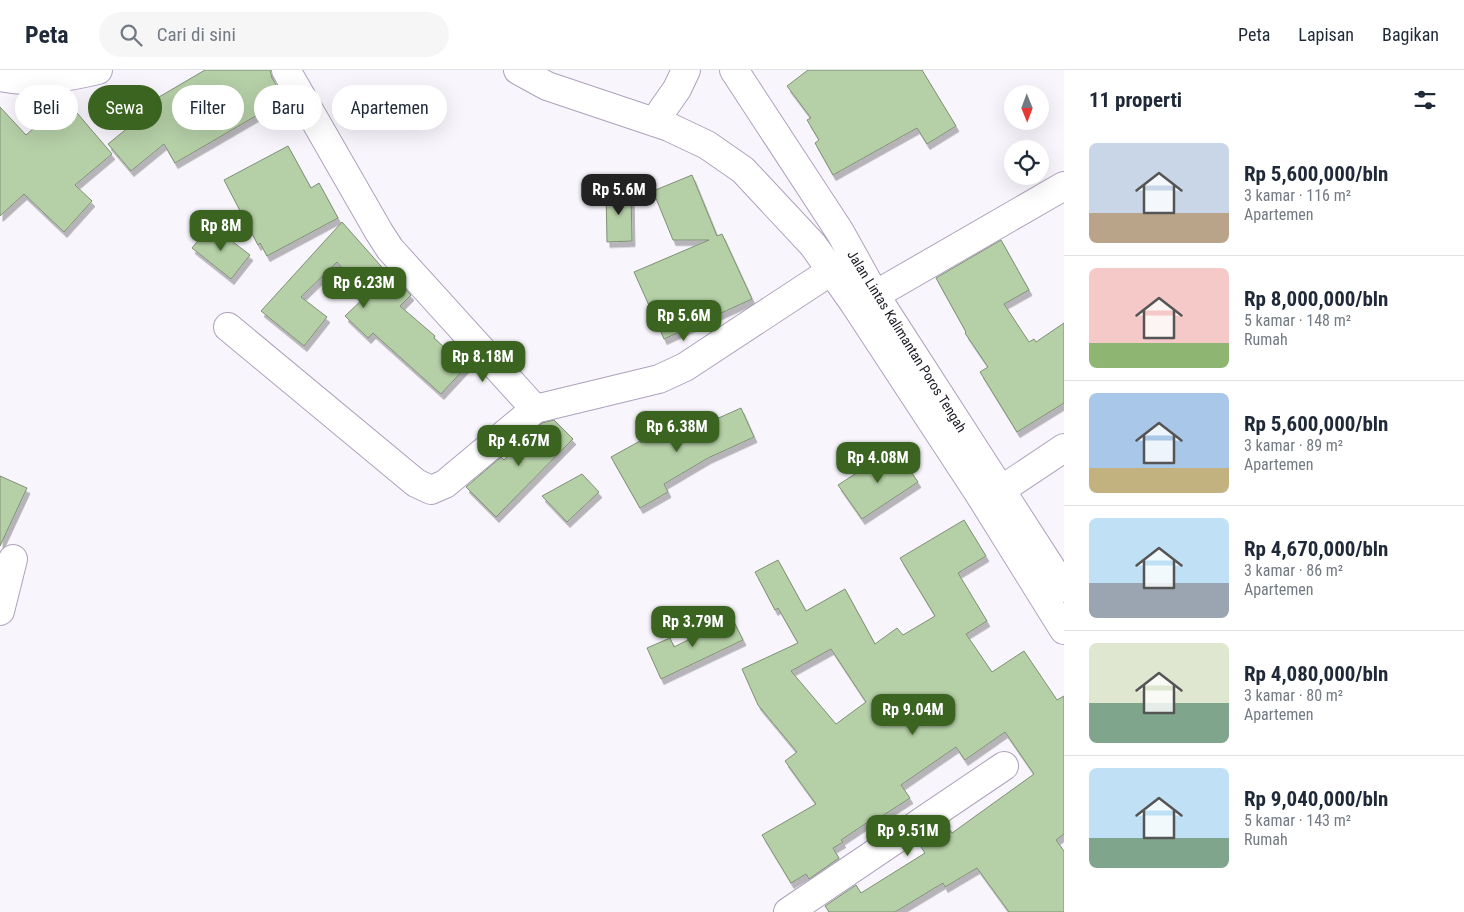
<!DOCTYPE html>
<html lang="id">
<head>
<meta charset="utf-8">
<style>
  :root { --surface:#fff; --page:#f6f6f7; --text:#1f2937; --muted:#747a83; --line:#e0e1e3; --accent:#3a6420 }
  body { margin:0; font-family:"Roboto Condensed",sans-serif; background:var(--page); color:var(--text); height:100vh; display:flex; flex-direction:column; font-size:19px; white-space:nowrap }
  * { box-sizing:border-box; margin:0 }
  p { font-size:16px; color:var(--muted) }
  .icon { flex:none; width:28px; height:28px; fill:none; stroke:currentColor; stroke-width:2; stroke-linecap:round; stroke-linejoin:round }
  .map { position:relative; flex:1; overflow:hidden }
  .details { display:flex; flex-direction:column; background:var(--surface); width:400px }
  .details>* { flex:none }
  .hud { position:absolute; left:15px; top:15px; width:475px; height:45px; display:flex; gap:10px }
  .needle { width:32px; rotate:179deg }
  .tools { position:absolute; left:1004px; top:15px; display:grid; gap:10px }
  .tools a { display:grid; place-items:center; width:45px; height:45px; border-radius:50%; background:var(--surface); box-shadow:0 5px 20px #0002; font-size:25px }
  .price { position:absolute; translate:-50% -42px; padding:0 11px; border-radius:10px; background:var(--accent); color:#fff; font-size:16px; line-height:32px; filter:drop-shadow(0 1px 2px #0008) }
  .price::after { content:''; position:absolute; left:50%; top:30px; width:15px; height:11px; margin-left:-8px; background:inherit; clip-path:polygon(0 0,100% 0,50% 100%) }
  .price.active { background:#222; color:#fff }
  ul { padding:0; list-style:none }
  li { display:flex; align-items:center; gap:15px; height:125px; padding:0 25px }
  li+li { border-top:1px solid var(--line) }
  li span { display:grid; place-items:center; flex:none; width:140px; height:100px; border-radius:8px; color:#555 }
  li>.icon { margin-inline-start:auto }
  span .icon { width:60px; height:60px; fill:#fffc; stroke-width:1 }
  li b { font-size:21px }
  h2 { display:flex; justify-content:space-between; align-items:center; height:60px; padding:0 25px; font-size:21px }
  .tag { padding:0 18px; border-radius:22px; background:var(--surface); box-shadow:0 5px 20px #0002; font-size:18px; line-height:45px }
  .tag.active { background:var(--accent); color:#fff }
  header { display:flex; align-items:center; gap:30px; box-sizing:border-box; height:70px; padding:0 25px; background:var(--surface); border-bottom:1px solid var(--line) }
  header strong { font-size:24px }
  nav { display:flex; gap:28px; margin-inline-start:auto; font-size:18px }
  .search { width:350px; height:45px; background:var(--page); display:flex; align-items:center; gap:12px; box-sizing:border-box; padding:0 18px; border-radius:28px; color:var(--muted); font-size:19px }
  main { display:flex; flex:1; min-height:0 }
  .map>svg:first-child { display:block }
</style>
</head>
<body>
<header>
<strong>Peta</strong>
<div class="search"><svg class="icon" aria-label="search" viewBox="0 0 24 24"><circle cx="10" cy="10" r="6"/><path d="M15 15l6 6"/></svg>Cari di sini</div>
<nav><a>Peta</a><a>Lapisan</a><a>Bagikan</a></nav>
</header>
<main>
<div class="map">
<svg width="1064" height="842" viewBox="0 0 1064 842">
  <defs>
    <filter id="shadow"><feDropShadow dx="3" dy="5.5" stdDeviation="0" flood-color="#0004"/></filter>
  </defs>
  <rect width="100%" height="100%" fill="#f8f6fc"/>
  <path fill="#b5cfa7" stroke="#7f9076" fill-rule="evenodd" filter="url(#shadow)" d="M 205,0 L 270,0 L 272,8 L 285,29 L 175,93 L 164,74 L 131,101 L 108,74 L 146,43 L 142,37 Z
    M 808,0 L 922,0 L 956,56 L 927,74 L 917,58 L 833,105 L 815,73 L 819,70 L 807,50 L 811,48 L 787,16 Z
    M 66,30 L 112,84 L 75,115 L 92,131 L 64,162 L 24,124 L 0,146 L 0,37 L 26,65 Z
    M 288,76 L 311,118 L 319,113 L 338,148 L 267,186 L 260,173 L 258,175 L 224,110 Z
    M 692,105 L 717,166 L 722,164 L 752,229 L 664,269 L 634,202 L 709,170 L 673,170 L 653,121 Z
    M 606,121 L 631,121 L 632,171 L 607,172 Z
    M 342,152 L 388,204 L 390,202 L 411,225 L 400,236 L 435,266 L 434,268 L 466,297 L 441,324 L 373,263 L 368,268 L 345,246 L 366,226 L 337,192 L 301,227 L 327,247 L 304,276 L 261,241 Z
    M 211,155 L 250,185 L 231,209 L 192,178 Z
    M 1001,170 L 1029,220 L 1004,234 L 1029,272 L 1034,269 L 1036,272 L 1064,253 L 1064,333 L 1017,362 L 980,302 L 988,297 L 965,263 L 966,262 L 936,208 Z
    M 741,338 L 754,367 L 708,388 L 664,414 L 668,422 L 640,438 L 611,387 L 640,371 L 641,373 L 687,346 L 694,359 Z
    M 554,350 L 573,369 L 496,447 L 466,417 L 501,387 L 504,390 L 526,367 L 542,353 Z
    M 895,378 L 918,412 L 862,449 L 838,415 Z
    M 582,404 L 599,422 L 567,452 L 542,426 Z
    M 0,406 L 27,418 L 0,476 Z
    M 964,450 L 986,486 L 958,503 L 987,551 L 966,564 L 992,602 L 1024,581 L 1057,630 L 1064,626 L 1064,764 L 1056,770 L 1064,781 L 1064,842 L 1009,842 L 977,798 L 945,817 L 943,813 L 895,842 L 829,842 L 825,836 L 856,815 L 861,823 L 925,783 L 921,777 L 950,760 L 952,763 L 1034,704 L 1005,662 L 965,690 L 956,677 L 901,715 L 910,728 L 879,748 L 877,746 L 841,770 L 843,772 L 833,778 L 839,788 L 809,809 L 806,804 L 791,813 L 762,765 L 816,734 L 785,691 L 797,682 L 758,635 L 742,599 L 798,573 L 778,538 L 775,540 L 755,502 L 778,490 L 806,541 L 845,519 L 875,574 L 897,558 L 903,565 L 935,546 L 900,488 ZM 831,579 L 866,632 L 836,654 L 791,601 Z
    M 732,548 L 743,570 L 661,609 L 647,578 L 670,568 L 674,577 Z"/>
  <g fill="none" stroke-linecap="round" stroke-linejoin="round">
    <g stroke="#aea1bd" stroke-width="30">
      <path id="minor" d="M 875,225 L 1064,116
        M 228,257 L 416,413 L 431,420 L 445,414 L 535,339 L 390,179 L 379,162 L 286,0
        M 535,339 L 659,309 L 685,297 L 831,201
        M 1001,420 L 1064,378
        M 0,541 L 13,489
        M 788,842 L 1004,696"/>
    </g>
    <g stroke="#aea1bd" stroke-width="30">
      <path id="major" d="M 518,0 L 547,16 L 669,57 L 707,75 L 743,100 L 813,175 L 854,233 L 978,422 L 1064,560
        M 734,0 L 840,162 L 875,225 L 1064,518
        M 0,7 C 30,14 68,7 98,0
        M 654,52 L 677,19 L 686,0"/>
    </g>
    <use href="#minor" stroke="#fff" stroke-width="28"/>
    <use href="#major" stroke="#fff" stroke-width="28"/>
  </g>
  <g text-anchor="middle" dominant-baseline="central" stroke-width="5" stroke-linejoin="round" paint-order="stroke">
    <g font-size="14" fill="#1f1a24" stroke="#fff">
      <text transform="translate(907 271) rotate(58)">Jalan Lintas Kalimantan Poros Tengah</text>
    </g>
  </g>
</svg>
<div class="tools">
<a><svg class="needle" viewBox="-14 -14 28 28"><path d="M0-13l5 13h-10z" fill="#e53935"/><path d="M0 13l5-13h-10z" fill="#747a83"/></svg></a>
<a><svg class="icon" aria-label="locate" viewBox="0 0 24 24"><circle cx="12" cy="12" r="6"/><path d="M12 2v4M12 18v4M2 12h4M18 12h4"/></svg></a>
</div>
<b class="price active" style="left:619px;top:146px">Rp 5.6M</b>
<b class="price" style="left:221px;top:182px">Rp 8M</b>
<b class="price" style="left:364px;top:239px">Rp 6.23M</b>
<b class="price" style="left:684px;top:272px">Rp 5.6M</b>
<b class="price" style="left:483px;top:313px">Rp 8.18M</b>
<b class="price" style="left:677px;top:383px">Rp 6.38M</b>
<b class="price" style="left:519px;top:397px">Rp 4.67M</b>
<b class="price" style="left:878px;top:414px">Rp 4.08M</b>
<b class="price" style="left:693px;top:578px">Rp 3.79M</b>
<b class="price" style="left:913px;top:666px">Rp 9.04M</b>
<b class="price" style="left:908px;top:787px">Rp 9.51M</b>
<div class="hud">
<a class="tag">Beli</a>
<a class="tag active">Sewa</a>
<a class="tag">Filter</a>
<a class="tag">Baru</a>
<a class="tag">Apartemen</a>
</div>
</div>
<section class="details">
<h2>11 properti<svg class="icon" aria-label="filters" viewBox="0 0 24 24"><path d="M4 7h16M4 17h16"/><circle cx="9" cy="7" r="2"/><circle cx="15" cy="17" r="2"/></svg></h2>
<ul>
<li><span style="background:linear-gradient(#c9d6e8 70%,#b9a48a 0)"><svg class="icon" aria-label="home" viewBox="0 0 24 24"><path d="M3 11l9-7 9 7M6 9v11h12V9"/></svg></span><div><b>Rp 5,600,000/bln</b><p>3 kamar · 116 m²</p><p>Apartemen</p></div></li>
<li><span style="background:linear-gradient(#f6c9c9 75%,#8fb573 0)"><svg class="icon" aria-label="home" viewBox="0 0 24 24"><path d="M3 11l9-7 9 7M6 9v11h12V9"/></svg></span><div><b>Rp 8,000,000/bln</b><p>5 kamar · 148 m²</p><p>Rumah</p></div></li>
<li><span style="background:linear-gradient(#a9c7e8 75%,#c2b280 0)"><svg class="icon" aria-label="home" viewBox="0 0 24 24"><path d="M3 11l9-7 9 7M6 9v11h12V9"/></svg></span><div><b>Rp 5,600,000/bln</b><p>3 kamar · 89 m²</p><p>Apartemen</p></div></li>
<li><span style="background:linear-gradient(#bfe0f5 65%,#9aa5b1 0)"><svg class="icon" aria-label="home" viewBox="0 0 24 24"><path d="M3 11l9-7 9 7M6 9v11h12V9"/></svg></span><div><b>Rp 4,670,000/bln</b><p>3 kamar · 86 m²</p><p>Apartemen</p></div></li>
<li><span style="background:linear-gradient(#dfe7d0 60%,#7fa58c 0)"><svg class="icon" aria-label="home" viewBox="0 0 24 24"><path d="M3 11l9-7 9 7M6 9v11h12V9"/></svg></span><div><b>Rp 4,080,000/bln</b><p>3 kamar · 80 m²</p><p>Apartemen</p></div></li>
<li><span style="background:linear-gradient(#bfe0f5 70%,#7fa58c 0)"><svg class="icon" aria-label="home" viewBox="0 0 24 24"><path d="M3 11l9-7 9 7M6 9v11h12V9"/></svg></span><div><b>Rp 9,040,000/bln</b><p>5 kamar · 143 m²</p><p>Rumah</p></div></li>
</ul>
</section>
</main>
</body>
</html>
